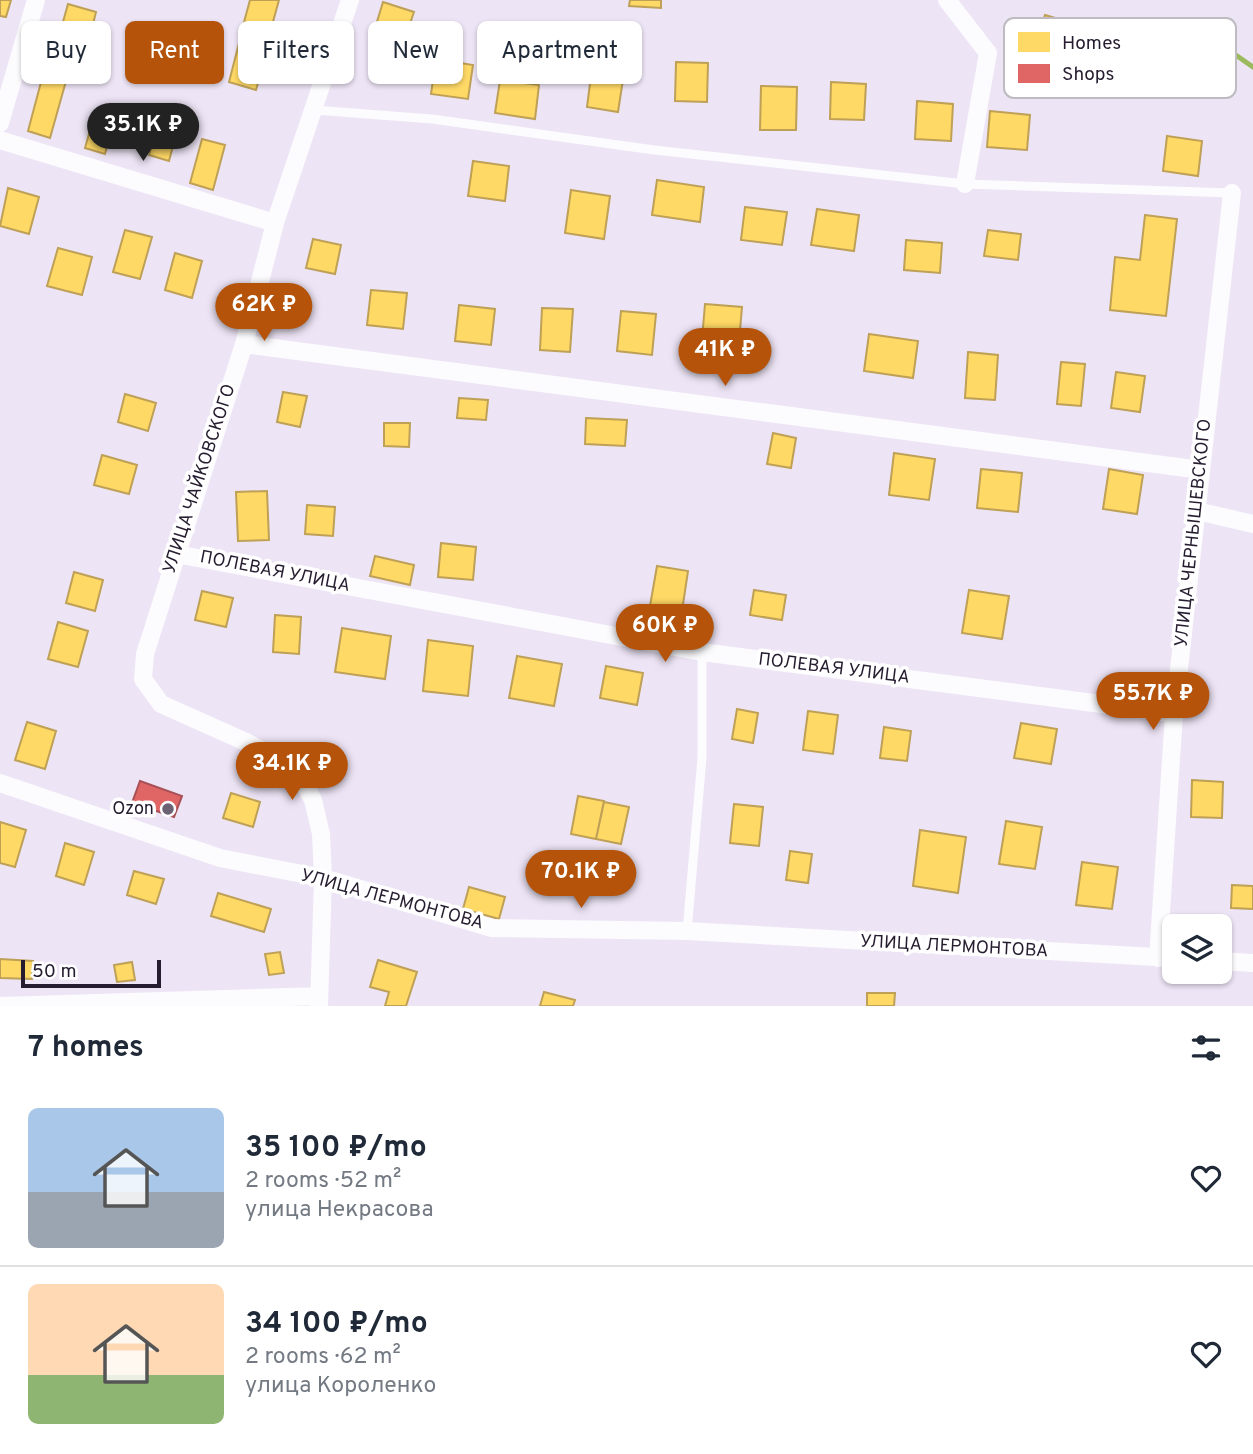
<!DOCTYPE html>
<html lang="en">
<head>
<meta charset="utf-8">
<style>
  :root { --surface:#fff; --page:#f6f6f7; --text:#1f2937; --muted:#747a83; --line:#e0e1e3; --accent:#b45309 }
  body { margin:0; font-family:Overpass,sans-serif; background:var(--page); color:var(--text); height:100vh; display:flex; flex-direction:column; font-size:26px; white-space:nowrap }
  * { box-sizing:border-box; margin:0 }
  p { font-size:23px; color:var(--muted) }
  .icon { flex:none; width:38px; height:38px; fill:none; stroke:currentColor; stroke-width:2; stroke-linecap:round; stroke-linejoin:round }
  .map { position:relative; height:1006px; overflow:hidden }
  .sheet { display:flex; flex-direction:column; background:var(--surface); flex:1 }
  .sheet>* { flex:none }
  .top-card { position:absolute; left:21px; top:21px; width:700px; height:63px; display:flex; gap:14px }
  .controls { position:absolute; left:1162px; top:914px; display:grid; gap:14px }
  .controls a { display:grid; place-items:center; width:70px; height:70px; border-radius:10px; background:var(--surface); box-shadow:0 2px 5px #0004; font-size:35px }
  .scale { position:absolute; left:21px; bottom:18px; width:140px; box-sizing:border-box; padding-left:7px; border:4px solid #261c2f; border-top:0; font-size:19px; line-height:24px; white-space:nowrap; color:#261c2f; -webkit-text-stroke:5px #fff; paint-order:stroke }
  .price { position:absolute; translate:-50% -60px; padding:0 16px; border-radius:24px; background:var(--accent); color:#fff; font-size:23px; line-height:46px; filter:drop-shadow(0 2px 4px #0008) }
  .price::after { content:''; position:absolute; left:50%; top:42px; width:21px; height:16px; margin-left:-10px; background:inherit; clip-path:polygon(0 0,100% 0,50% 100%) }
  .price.active { background:#222; color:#fff }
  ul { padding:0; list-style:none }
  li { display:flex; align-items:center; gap:21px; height:175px; padding:0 28px }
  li+li { border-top:2px solid var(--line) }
  li span { display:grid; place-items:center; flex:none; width:196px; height:140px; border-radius:10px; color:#555 }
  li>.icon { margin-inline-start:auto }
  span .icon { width:84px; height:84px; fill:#fffc; stroke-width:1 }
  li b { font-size:30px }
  h2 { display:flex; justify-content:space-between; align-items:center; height:84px; padding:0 28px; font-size:30px }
  .tag { padding:0 24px; border-radius:10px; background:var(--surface); box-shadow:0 2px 5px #0004; font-size:24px; line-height:63px }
  .tag.active { background:var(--accent); color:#fff }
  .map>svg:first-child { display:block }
</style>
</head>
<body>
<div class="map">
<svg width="1253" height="1006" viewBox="0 0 1253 1006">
  <rect width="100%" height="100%" fill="#ede4f5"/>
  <path fill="#ffd966" stroke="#bea056" stroke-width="2" d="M 0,0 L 11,0 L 6,17 L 0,16 Z
    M 250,0 L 279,0 L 271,29 L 244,22 Z
    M 630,0 L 661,0 L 661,8 L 629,6 Z
    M 383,2 L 414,12 L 402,47 L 372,38 Z
    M 68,4 L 96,12 L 90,36 L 61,29 Z
    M 1045,15 L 1090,28 L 1082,57 L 1036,44 Z
    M 239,43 L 267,51 L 256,90 L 229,82 Z
    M 436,59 L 473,65 L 468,99 L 431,94 Z
    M 676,62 L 708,63 L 707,102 L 675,101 Z
    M 45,67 L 68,74 L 50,138 L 28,131 Z
    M 592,68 L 624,73 L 618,112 L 587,107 Z
    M 500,80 L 539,85 L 535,119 L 495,113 Z
    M 831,82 L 866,84 L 864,120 L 830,119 Z
    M 761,86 L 797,87 L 796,130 L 760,130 Z
    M 917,101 L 953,104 L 951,141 L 915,139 Z
    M 990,111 L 1030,115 L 1027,150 L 987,147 Z
    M 94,116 L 114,121 L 105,154 L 85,148 Z
    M 158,125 L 177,131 L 169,161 L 149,155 Z
    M 1167,136 L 1202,141 L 1198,176 L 1163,171 Z
    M 202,139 L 225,145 L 213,190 L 190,183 Z
    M 473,161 L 509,166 L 505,201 L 468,196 Z
    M 657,180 L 704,187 L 700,222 L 652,215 Z
    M 8,188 L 39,197 L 29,234 L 0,226 Z
    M 571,190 L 610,196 L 604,239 L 565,233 Z
    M 745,207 L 787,212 L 782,245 L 741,240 Z
    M 817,209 L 859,215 L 854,251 L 811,245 Z
    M 1145,215 L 1177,219 L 1166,316 L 1110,310 L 1115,257 L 1140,260 Z
    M 125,230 L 152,237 L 140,279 L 113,272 Z
    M 988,230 L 1021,234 L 1018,260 L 984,256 Z
    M 313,239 L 341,245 L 335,274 L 306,268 Z
    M 906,240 L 942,243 L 940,273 L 904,270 Z
    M 58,248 L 92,257 L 82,295 L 47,286 Z
    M 175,253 L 202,261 L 192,298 L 165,290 Z
    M 371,290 L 407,293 L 403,329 L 367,325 Z
    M 705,304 L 742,307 L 739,342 L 702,339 Z
    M 459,305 L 495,309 L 491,345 L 455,341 Z
    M 542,308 L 573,309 L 570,352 L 540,350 Z
    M 621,311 L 656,314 L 652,355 L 617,351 Z
    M 869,334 L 918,341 L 913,378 L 864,371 Z
    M 968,352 L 998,355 L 995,400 L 965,398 Z
    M 1061,362 L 1085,364 L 1081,406 L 1057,404 Z
    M 1116,372 L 1145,376 L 1140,412 L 1111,408 Z
    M 283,392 L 307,396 L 300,427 L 277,422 Z
    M 125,394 L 156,403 L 148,431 L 118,422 Z
    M 459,398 L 488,400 L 486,420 L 457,418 Z
    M 586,418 L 627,420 L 625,446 L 585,444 Z
    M 384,423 L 410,423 L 409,447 L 384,446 Z
    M 773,433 L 796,438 L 791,468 L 767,464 Z
    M 894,453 L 935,459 L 929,500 L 889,495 Z
    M 102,455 L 137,465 L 129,494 L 94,485 Z
    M 981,469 L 1022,473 L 1018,512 L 977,508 Z
    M 1109,469 L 1143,475 L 1137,514 L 1103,509 Z
    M 267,491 L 269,540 L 238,541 L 236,492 Z
    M 307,505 L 335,507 L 333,536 L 305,534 Z
    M 441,543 L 476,547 L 473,580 L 438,577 Z
    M 375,556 L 414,565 L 410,585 L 370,576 Z
    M 657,566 L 688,571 L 682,611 L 650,606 Z
    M 74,572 L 103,580 L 95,611 L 66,603 Z
    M 754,590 L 786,595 L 782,620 L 750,615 Z
    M 969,590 L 1009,596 L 1002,639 L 962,633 Z
    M 202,591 L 233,598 L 226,627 L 195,620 Z
    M 275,615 L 301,617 L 299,654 L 273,652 Z
    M 58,622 L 88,631 L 78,667 L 48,659 Z
    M 342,628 L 391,636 L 385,679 L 335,672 Z
    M 428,640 L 473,646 L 468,696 L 423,691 Z
    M 517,656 L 562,664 L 554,706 L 509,698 Z
    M 606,666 L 643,673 L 637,705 L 600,698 Z
    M 737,709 L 758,713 L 753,743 L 732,739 Z
    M 808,711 L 838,715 L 833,754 L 803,750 Z
    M 27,722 L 56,731 L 45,769 L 15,760 Z
    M 1021,723 L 1057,729 L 1051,764 L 1014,758 Z
    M 884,727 L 911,731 L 907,761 L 880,758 Z
    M 1192,780 L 1223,782 L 1222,818 L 1191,817 Z
    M 231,793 L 260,802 L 253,827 L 223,818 Z
    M 578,796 L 604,801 L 596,839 L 571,834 Z
    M 604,802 L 629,807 L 621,844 L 596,839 Z
    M 734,804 L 763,807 L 759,846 L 730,843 Z
    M 1006,821 L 1042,827 L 1035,869 L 999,864 Z
    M 0,822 L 26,830 L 15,867 L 0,863 Z
    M 920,830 L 966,837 L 958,893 L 913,886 Z
    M 65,843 L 94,852 L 84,885 L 56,876 Z
    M 790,851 L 812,854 L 808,883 L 786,880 Z
    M 1082,862 L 1118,867 L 1112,909 L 1076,905 Z
    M 134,871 L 164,879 L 156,904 L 127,895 Z
    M 1232,885 L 1253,886 L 1253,909 L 1231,908 Z
    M 469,887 L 505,897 L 499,919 L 463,909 Z
    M 218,893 L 271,909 L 264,932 L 211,916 Z
    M 280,952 L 284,973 L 269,975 L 265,954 Z
    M 0,959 L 33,961 L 32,979 L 0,978 Z
    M 378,960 L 417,972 L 406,1006 L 385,1006 L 389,992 L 370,987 Z
    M 132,962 L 135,980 L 117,982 L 114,965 Z
    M 544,992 L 575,1000 L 573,1006 L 540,1006 Z
    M 867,993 L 895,993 L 894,1006 L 867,1006 Z"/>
  <path fill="#e06666" stroke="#a85056" stroke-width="2" d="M 140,781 L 182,796 L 174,817 L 132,803 Z"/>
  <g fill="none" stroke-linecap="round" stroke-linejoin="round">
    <path stroke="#9aba5d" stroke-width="5" d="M 1207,35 L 1253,67"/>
    <path stroke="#fcfbfe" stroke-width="9" d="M 314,110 L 432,119 L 654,150 L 965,184 L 1232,193
      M 306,764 L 310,782
      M 687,931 L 702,758 L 702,652"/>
    <path stroke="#fcfbfe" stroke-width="18" d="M 947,0 L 988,53 L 965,184
      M 0,123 L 36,0
      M 0,140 L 275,223
      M 244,344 L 1201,470
      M 1197,511 L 1253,524
      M 176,554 L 702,652 L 1163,712
      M 0,783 L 220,858 L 323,878 L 492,928 L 687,931 L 1174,958
      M 1158,958 L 1174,714 L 1232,193
      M 1220,961 L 1253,963
      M 0,1006 L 319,996
      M 319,1006 L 323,878 L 321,834 L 313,800 L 297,770 L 246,742 L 161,704 L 143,679 L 145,654 L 244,344 L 275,223 L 350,0"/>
  </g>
  <circle fill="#6c6274" stroke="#fff" stroke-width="2.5" cx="168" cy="809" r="7"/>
  <g text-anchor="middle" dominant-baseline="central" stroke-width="7" stroke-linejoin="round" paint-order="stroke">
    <g font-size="18" fill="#261c2f" stroke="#fff">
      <text transform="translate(200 479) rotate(-72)">УЛИЦА ЧАЙКОВСКОГО</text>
      <text transform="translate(1194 533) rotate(-84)">УЛИЦА ЧЕРНЫШЕВСКОГО</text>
      <text transform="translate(275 572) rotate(11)">ПОЛЕВАЯ УЛИЦА</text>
      <text transform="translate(834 669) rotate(7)">ПОЛЕВАЯ УЛИЦА</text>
      <text transform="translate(392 900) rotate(15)">УЛИЦА ЛЕРМОНТОВА</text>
      <text transform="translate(954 947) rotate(3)">УЛИЦА ЛЕРМОНТОВА</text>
    </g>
    <g font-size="18" fill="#261c2f" stroke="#fff" text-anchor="end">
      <text x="154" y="809">Ozon</text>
    </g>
  </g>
  <rect x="1004" y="18" width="232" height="80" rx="10" fill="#fff" stroke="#bebbc1" stroke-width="2"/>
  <rect x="1018" y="32" width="32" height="20" fill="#ffd966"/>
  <rect x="1018" y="64" width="32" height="19" fill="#e06666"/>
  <g font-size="19" fill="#261c2f">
    <text x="1062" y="49">Homes</text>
    <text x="1062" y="80">Shops</text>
  </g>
</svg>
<div class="controls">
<a><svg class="icon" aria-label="layers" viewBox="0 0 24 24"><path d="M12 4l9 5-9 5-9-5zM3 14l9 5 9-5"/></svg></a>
</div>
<div class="scale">50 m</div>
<b class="price active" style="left:143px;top:163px">35.1K ₽</b>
<b class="price" style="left:264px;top:343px">62K ₽</b>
<b class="price" style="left:725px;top:388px">41K ₽</b>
<b class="price" style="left:665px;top:664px">60K ₽</b>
<b class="price" style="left:1153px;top:732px">55.7K ₽</b>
<b class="price" style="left:292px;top:802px">34.1K ₽</b>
<b class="price" style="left:581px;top:910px">70.1K ₽</b>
<div class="top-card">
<a class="tag">Buy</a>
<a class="tag active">Rent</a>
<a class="tag">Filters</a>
<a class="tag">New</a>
<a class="tag">Apartment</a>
</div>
</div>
<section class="sheet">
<h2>7 homes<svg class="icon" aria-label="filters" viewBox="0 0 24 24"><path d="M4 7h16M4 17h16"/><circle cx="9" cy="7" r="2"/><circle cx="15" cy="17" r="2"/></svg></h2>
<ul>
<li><span style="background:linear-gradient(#a9c7e8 60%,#9aa5b1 0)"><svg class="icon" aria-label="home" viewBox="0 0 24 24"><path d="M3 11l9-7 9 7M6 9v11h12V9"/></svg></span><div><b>35 100 ₽/mo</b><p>2 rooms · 52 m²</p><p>улица Некрасова</p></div><svg class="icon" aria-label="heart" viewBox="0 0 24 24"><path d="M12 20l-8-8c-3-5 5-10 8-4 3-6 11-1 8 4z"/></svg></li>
<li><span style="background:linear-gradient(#ffd9b3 65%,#8fb573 0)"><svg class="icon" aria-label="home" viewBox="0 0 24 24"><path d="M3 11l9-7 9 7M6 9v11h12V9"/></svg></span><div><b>34 100 ₽/mo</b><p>2 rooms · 62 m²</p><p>улица Короленко</p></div><svg class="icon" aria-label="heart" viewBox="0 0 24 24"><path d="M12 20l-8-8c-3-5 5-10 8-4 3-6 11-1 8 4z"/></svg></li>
</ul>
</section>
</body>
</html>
